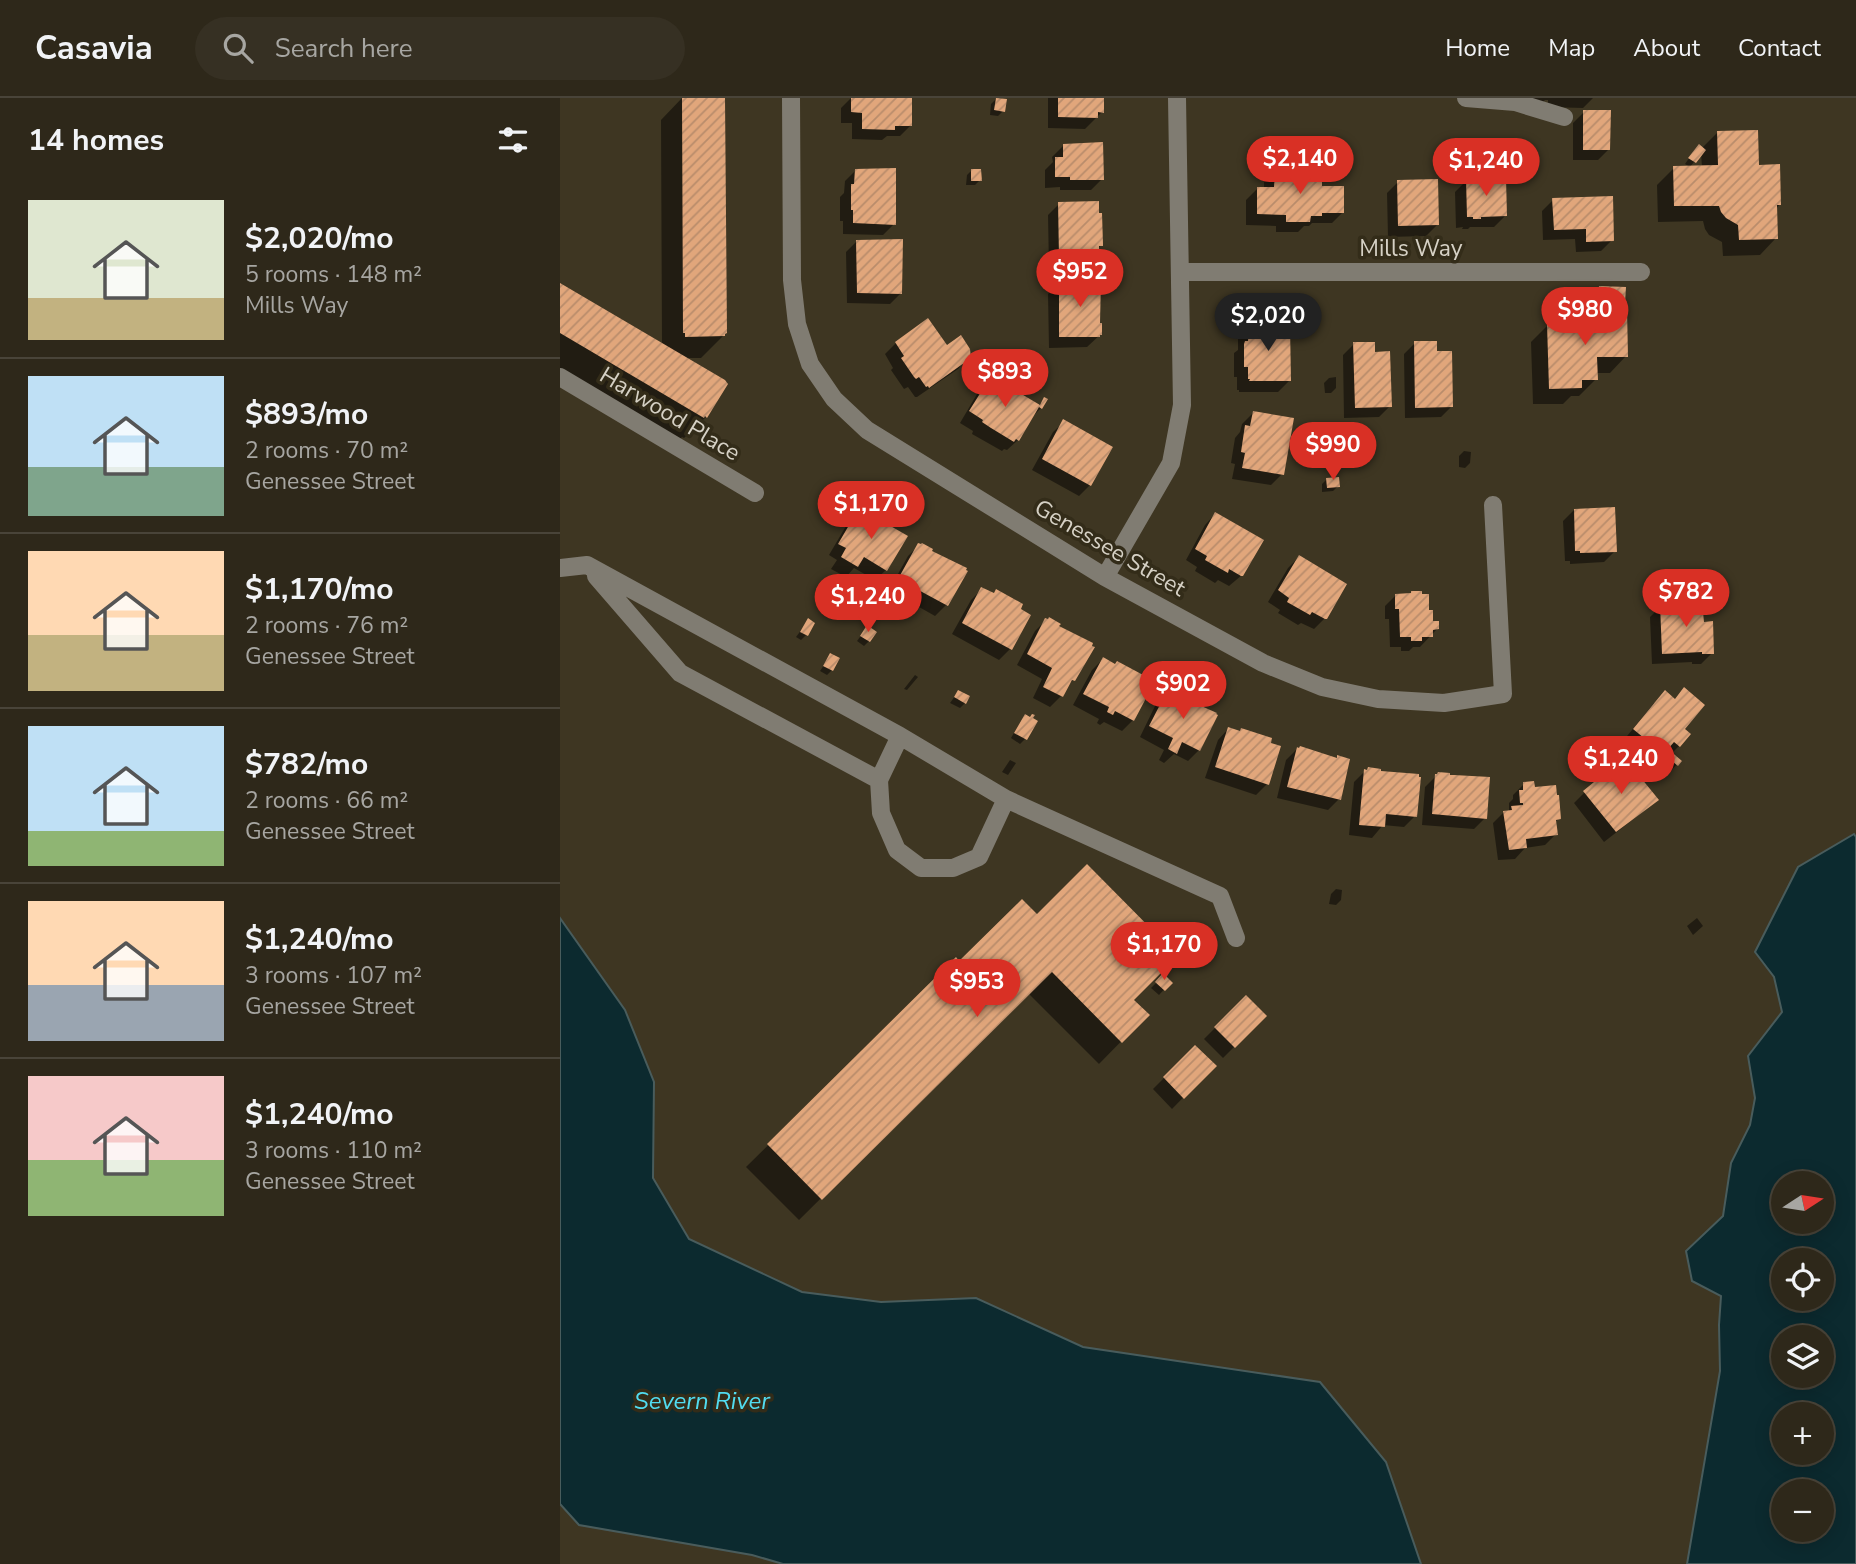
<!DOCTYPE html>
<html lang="en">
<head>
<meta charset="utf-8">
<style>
  :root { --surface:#2e281a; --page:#363023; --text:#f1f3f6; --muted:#a7a6a2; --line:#494439; --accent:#d93025 }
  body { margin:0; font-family:"Nunito Sans",sans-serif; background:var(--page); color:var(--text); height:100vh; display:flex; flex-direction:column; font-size:26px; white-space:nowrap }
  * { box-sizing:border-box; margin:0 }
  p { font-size:23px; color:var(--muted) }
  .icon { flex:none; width:38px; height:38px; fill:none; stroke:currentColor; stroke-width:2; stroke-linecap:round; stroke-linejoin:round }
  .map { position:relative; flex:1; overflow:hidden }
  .drawer { display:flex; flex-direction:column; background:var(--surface); width:560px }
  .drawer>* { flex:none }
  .needle { width:46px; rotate:78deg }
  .controls { position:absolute; left:1211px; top:1073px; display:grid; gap:14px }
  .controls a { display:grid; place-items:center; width:63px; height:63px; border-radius:50%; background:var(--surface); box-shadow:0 4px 18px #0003,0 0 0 2px var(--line); font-size:35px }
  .price { position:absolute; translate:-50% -60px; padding:0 16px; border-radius:24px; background:var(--accent); color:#fff; font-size:23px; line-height:46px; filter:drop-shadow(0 2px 4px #0008) }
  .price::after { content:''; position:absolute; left:50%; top:42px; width:21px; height:16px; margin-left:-10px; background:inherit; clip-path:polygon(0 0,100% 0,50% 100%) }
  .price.selected { background:#222; color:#fff }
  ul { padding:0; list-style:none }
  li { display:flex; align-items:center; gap:21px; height:175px; padding:0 28px }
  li+li { border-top:2px solid var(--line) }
  li span { display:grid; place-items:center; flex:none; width:196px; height:140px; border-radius:0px; color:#555 }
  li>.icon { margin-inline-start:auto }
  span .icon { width:84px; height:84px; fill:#fffc; stroke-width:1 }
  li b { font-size:30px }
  h2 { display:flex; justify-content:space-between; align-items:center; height:84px; padding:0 28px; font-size:30px }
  header { display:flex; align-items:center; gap:42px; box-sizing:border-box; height:98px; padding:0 35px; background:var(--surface); border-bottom:2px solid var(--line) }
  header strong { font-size:33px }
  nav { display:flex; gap:38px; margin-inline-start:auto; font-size:24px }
  .search { width:490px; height:63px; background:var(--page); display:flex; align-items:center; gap:18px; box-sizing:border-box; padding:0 24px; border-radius:38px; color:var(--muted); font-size:26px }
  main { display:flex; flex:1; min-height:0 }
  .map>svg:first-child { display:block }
</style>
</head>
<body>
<header>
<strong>Casavia</strong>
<div class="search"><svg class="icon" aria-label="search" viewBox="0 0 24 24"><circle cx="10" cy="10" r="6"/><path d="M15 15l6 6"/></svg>Search here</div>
<nav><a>Home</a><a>Map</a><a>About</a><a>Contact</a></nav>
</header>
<main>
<section class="drawer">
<h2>14 homes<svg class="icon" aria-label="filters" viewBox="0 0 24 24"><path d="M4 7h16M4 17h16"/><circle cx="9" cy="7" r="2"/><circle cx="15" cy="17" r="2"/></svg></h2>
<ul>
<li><span style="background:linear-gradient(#dfe7d0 70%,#c2b280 0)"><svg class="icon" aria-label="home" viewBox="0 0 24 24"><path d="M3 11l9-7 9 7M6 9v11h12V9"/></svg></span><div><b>$2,020/mo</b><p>5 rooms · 148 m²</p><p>Mills Way</p></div></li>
<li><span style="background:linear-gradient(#bfe0f5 65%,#7fa58c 0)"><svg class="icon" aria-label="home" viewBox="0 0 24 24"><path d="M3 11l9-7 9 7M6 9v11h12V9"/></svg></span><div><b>$893/mo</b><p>2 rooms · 70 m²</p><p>Genessee Street</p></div></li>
<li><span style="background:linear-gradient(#ffd9b3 60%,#c2b280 0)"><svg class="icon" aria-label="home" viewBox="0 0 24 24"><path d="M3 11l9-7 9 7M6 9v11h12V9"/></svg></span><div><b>$1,170/mo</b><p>2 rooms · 76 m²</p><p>Genessee Street</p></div></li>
<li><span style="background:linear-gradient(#bfe0f5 75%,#8fb573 0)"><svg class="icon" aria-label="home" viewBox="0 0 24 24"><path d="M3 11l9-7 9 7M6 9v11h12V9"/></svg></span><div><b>$782/mo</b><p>2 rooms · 66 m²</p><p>Genessee Street</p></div></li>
<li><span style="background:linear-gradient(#ffd9b3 60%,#9aa5b1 0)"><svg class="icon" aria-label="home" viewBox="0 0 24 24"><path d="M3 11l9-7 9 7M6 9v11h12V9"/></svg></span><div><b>$1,240/mo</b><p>3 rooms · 107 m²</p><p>Genessee Street</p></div></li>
<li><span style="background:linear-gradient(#f6c9c9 60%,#8fb573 0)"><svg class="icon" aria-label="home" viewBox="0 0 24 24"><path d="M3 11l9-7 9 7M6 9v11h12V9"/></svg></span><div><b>$1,240/mo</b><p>3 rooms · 110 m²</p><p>Genessee Street</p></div></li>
</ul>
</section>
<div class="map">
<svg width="1296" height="1466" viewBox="0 0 1296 1466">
  <defs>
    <pattern id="building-hatch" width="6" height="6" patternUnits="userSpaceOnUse" patternTransform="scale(1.75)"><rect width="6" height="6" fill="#e1a67b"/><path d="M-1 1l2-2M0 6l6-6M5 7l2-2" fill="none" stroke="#b98c6b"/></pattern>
  </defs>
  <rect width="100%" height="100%" fill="#3e3622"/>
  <path fill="#0c2a2f" stroke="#495c5c" stroke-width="2" fill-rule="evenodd" d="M 1294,736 L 1296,739 L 1296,1466 L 1127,1466 L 1160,1273 L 1159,1227 L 1161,1198 L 1132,1183 L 1126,1153 L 1163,1118 L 1171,1065 L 1190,1027 L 1195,1000 L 1188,958 L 1222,914 L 1214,879 L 1195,854 L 1238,769 ZM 1223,1085 L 1262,1085 L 1262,1124 L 1223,1124 ZM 1223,1162 L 1262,1162 L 1262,1200 L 1223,1200 ZM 1262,1239 L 1262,1278 L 1223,1278 L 1223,1239 ZM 1223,1316 L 1262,1316 L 1262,1354 L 1223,1354 ZM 1223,1393 L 1262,1393 L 1262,1432 L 1223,1432 Z
    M 0,820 L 65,912 L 94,984 L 93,1080 L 129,1141 L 242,1194 L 321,1204 L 416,1200 L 523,1249 L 760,1284 L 826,1364 L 861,1466 L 223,1466 L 192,1457 L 19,1427 L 0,1406 Z"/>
  <path fill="#0007" d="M 122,0 L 163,0 L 163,238 L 141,260 L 124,260 L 146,319 L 124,340 L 122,339 L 120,341 L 0,270 L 0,187 L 102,247 L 101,22 Z
    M 291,0 L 351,0 L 351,27 L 340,38 L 327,38 L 322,42 L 292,41 L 292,25 L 281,25 L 281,10 Z
    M 488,0 L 542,0 L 542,14 L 525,31 L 488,30 Z
    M 942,0 L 1033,0 L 1023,10 L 988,9 L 988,2 L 985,2 L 981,6 Z
    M 436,1 L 443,13 L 438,18 L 430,17 L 431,6 Z
    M 1024,14 L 1049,51 L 1038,62 L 1013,62 L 1013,25 Z
    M 1158,34 L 1197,69 L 1220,106 L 1216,111 L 1216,140 L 1200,157 L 1163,158 L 1162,144 L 1149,137 L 1145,131 L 1143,123 L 1098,124 L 1097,87 L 1114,70 L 1142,69 L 1141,55 L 1130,69 L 1125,66 L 1134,53 L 1142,50 Z
    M 503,48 L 542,81 L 531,92 L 500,92 L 500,89 L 485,90 L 485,72 L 493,64 L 492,59 Z
    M 296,72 L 334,126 L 323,137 L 283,136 L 283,123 L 280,123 L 280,99 L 284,95 L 285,83 Z
    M 412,72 L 420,82 L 415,87 L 406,87 L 407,77 Z
    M 715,73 L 760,89 L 783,114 L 772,125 L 752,125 L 749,128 L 744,128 L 738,134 L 716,134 L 716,128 L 686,127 L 686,102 L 697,91 L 704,90 L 704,84 Z
    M 906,83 L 945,118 L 934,129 L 910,129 L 908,131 L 902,131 L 903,129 L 896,130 L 895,94 Z
    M 838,84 L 877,127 L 866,138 L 828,139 L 827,95 Z
    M 993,102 L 1052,142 L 1041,153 L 1016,154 L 1015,141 L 983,142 L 982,113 Z
    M 499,106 L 541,147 L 538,151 L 538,158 L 527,169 L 489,170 L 488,117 Z
    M 297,143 L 341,195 L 330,206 L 287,205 L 286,154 Z
    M 499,185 L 538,226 L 541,236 L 527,249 L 489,250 L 488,196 Z
    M 1039,190 L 1063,204 L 1056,211 L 1056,209 L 1034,208 L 1034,195 Z
    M 1036,212 L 1066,258 L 1050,275 L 1036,275 L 1036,281 L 1019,298 L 1011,298 L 1003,306 L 973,306 L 971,244 L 988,227 L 1022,227 Z
    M 689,229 L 729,283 L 718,294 L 679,294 L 679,292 L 677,292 L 677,279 L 674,279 L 674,255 L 678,252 L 678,240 Z
    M 336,245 L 387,249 L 409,259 L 398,271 L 357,299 L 355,299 L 348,289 L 344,291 L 331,272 L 333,270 L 325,256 Z
    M 855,245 L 876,255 L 892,308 L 881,319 L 845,320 L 844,256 Z
    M 794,246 L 814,256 L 830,308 L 819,319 L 784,320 L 783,257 Z
    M 776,279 L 776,290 L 771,295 L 765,295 L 764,285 L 769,280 Z
    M 431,280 L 478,308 L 485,301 L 481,310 L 470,321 L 458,342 L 447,352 L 444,351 L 442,353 L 412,336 L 413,333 L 400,325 L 420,291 Z
    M 693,315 L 722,376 L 711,387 L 672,381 L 675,366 L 671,365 L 675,340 L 680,334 L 682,326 Z
    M 504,324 L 530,387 L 519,398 L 472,372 L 493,334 Z
    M 904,353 L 911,354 L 910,365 L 905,370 L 899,369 L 899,358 Z
    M 767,381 L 778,388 L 773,393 L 762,394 L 762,386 Z
    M 300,412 L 326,472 L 315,482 L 294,470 L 286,479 L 271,471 L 277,462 L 269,457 L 289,423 Z
    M 1014,412 L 1055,453 L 1044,464 L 1010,466 L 1010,463 L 1005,463 L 1003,423 Z
    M 655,416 L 682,477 L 669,488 L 658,482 L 655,485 L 635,473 L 637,469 L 626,462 L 645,427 Z
    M 359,447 L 405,474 L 386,507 L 375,518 L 329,492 L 348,458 Z
    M 739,459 L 765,520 L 754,531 L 741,525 L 738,527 L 718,515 L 720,512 L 708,504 L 728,470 Z
    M 422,491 L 468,518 L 450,551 L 439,562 L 392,536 L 411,502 Z
    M 836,497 L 867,514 L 871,525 L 877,531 L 860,549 L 853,549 L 849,553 L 841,553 L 841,549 L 830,549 L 829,521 L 825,521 L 825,508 Z
    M 1101,508 L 1142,526 L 1152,555 L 1141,566 L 1132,566 L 1132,564 L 1092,566 L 1090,519 Z
    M 486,522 L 513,582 L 506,589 L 501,598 L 490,609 L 473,600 L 482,581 L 457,567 L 475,533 Z
    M 248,523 L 246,537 L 241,542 L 236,539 Z
    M 303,535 L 309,543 L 304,548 L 297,543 Z
    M 271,557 L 272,572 L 267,577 L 260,573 Z
    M 543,561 L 591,588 L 573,622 L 562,633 L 544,624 L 540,627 L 537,625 L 539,621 L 513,607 L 532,572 Z
    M 355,577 L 358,579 L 347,592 L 344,591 Z
    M 398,594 L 405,605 L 400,610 L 390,605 Z
    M 607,595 L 639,652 L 628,663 L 614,656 L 604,665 L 599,662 L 604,652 L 580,639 L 596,606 Z
    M 1094,605 L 1123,632 L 1119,648 L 1111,656 L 1120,663 L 1106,678 L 1063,643 Z
    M 466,618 L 465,641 L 460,646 L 451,640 L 461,623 Z
    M 668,631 L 707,686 L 696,697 L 645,680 L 658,642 Z
    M 737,651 L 776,661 L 779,701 L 768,712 L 717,700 L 726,662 Z
    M 450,662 L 456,665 L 448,677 L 442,674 Z
    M 805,673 L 855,718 L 844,729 L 823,727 L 812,740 L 789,737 L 794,684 Z
    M 878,676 L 925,720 L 914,731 L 862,727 L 865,689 Z
    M 964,686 L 974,691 L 999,720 L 994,725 L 996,736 L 985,747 L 965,750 L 955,761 L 938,762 L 933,725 L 944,714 L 949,714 L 949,705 L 953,701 L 953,697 Z
    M 1025,694 L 1096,702 L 1085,712 L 1044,744 L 1014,705 Z
    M 776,791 L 782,792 L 781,802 L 776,807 L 769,806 L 771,796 Z
    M 462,804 L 587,917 L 539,966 L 468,895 L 239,1122 L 186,1069 L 396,861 L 399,865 Z
    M 1137,820 L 1143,828 L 1133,837 L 1127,828 Z
    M 603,878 L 610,885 L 599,897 L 591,890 Z
    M 686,899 L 705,918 L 663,960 L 644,941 Z
    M 635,949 L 654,968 L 612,1011 L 593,991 Z"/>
  <path fill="url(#building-hatch)" d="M 122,0 L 165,0 L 167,235 L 165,236 L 165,238 L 125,239 L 125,235 L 123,235 Z
    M 291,0 L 352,0 L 352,28 L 335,28 L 335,32 L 302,31 L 302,15 L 291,14 Z
    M 436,0 L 447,1 L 445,14 L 434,12 Z
    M 498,0 L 544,0 L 544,15 L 538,14 L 538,20 L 498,19 Z
    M 1023,12 L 1051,12 L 1050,52 L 1023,52 Z
    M 1198,32 L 1199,67 L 1220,66 L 1221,107 L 1217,107 L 1218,141 L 1179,142 L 1178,127 L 1166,120 L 1161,114 L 1159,108 L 1114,108 L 1113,68 L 1158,67 L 1157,33 Z
    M 543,44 L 544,82 L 510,82 L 510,79 L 495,79 L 495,59 L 503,59 L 503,46 Z
    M 1139,46 L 1146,52 L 1136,65 L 1128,60 Z
    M 336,70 L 336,127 L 293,125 L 293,112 L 291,112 L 291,86 L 294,86 L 295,71 Z
    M 411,71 L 421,71 L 422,83 L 411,83 Z
    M 715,72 L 762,72 L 762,88 L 784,88 L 784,115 L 762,115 L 762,118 L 751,118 L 750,124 L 726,124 L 726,117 L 697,116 L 697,89 L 714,89 Z
    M 946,80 L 947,118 L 921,119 L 921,121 L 913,121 L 913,119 L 907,119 L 906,81 Z
    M 878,81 L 879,127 L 838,128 L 837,82 Z
    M 1053,98 L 1054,143 L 1026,144 L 1026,131 L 994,132 L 992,100 Z
    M 539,103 L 539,115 L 542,115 L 543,146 L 543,148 L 539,148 L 539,159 L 499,159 L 498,104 Z
    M 343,141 L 342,196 L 297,195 L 296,142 Z
    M 541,183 L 540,225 L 542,225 L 542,237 L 540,237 L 540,239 L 499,239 L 499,184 Z
    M 0,185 L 165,282 L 168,286 L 147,320 L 145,318 L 144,320 L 0,235 Z
    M 1039,188 L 1066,189 L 1065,205 L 1038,204 Z
    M 1067,210 L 1068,259 L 1037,259 L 1038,282 L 1022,282 L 1022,290 L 989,291 L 987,226 L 1035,224 L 1035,211 Z
    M 368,220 L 387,247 L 401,237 L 410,251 L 411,260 L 369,290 L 368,288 L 366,289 L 359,279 L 356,281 L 354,279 L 341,260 L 344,258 L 335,244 Z
    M 689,227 L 730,227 L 731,283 L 689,283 L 690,281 L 688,281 L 688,269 L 684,269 L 684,246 L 685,243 L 688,243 Z
    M 854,243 L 877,243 L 877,253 L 892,253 L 893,309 L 855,310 Z
    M 793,244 L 815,244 L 815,254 L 830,253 L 832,309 L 795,310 Z
    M 431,278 L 480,307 L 484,299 L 488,301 L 482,311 L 479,309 L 459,343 L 456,341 L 454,344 L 431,330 L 422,324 L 423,322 L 409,313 Z
    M 693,313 L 734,320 L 724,377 L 682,370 L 685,355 L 681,354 L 685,327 L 690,328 Z
    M 503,321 L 553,349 L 531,388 L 482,361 Z
    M 779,379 L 780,389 L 767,390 L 766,380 Z
    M 1055,409 L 1057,454 L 1020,455 L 1020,453 L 1015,453 L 1014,411 Z
    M 299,410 L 348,438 L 327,473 L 304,459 L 298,469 L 281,459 L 286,450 L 278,446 Z
    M 655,414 L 704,442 L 683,478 L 681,478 L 669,471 L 668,475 L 645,462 L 647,458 L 635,451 Z
    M 358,445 L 361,446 L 362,445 L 373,451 L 372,453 L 407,470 L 406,472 L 408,473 L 388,508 L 338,481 Z
    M 739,457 L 787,486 L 767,521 L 765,521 L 752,514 L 750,517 L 727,504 L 729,500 L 718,492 Z
    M 421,489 L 434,495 L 436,491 L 463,506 L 461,511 L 471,517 L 452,552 L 402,525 Z
    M 851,493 L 862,493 L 862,496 L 869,496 L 869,512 L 873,512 L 873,523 L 879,523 L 879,531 L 873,532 L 873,539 L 862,539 L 862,543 L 851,543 L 851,539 L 840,539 L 839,511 L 835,511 L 835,496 L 851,495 Z
    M 1142,504 L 1144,524 L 1153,523 L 1154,556 L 1142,556 L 1142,554 L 1102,556 L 1100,506 Z
    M 489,519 L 501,526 L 499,528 L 533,545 L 532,548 L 535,549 L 515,583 L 512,582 L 503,599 L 483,589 L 492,570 L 467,556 L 485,520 L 488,521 Z
    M 248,520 L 255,525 L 248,538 L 240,534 Z
    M 307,527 L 317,534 L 310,544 L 300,538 Z
    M 270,555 L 280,560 L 273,573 L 263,568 Z
    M 543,559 L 555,566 L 557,563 L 585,578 L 583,582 L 593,587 L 574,623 L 555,613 L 553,617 L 547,614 L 549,609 L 523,596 Z
    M 1124,589 L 1145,607 L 1125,631 L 1131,636 L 1120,649 L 1114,644 L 1108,651 L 1122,663 L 1118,668 L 1073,631 L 1105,592 L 1115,601 Z
    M 610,591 L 622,597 L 621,599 L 657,615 L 656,616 L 658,617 L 640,653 L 622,644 L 617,656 L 608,651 L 613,640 L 589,628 L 607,593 L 609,594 Z
    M 398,592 L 410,598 L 406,606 L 394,599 Z
    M 465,616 L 470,619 L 472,616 L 475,617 L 473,620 L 478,623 L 467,642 L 454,635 Z
    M 668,629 L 680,633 L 681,630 L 712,640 L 711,645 L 721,648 L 709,687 L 655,669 Z
    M 740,648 L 777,660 L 777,657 L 790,661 L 781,702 L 727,689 L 737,649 L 739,650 Z
    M 1068,664 L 1099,702 L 1056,734 L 1023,693 L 1045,675 L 1047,676 L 1054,671 L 1056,674 Z
    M 808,669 L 821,671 L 821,673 L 859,676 L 859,679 L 861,679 L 857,719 L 826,716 L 825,729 L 799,727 L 804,671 L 807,672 Z
    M 878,674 L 890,675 L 890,677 L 894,677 L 930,679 L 927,721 L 872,716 L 875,676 L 877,676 Z
    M 974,683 L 975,689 L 996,687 L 997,697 L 999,697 L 1001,721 L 996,722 L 998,737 L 966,741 L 967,750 L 949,752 L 943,713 L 952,712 L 951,708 L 963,707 L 963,705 L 960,705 L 959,692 L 963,692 L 963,684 Z
    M 527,766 L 618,858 L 574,902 L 590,917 L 562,945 L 492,874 L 262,1102 L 207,1046 L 396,859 L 399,863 L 462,801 L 477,816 Z
    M 603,875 L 613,885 L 605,893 L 595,884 Z
    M 686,897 L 707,918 L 675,950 L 654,929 Z
    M 635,947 L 657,968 L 624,1001 L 603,979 Z"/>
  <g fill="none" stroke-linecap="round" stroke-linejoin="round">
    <path stroke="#807c72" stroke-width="18" d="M 231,0 L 232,182 L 237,226 L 250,266 L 274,301 L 307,332 L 545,479 L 703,565 L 762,589 L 818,601 L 884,605 L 943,596 L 933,407
      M 906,0 L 955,4 L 1004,19
      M 621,174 L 1081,174
      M 0,279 L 195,395
      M 0,470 L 27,467 L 340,638 L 446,701 L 660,798 L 676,840
      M 36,478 L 120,575 L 319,682
      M 545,479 L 611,365 L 622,307 L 617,0
      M 340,638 L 319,682 L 321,715 L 337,752 L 361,770 L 393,770 L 419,759 L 446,701"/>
  </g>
  <g text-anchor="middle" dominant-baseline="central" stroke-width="7" stroke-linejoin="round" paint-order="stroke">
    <g font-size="23" fill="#d6d1c5" stroke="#332c19">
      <text x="851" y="150">Mills Way</text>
      <text transform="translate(110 316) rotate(31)">Harwood Place</text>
      <text transform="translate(550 450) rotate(30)">Genessee Street</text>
    </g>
    <g font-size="24" font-style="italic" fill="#51dcf0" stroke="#332c19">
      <text x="142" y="1303">Severn River</text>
    </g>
  </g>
</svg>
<div class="controls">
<a><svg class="needle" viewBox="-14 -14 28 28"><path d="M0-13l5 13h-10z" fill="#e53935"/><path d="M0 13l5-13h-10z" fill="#a7a6a2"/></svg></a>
<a><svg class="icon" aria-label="locate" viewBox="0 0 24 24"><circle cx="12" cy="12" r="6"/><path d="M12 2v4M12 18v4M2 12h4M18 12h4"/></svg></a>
<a><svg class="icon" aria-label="layers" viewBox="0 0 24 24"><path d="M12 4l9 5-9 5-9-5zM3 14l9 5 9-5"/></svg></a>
<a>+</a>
<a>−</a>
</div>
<b class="price" style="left:740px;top:98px">$2,140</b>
<b class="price" style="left:926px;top:100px">$1,240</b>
<b class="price" style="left:520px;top:211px">$952</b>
<b class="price" style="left:1025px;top:249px">$980</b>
<b class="price selected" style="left:708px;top:255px">$2,020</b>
<b class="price" style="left:445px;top:311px">$893</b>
<b class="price" style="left:773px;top:384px">$990</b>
<b class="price" style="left:311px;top:443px">$1,170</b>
<b class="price" style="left:1126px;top:531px">$782</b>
<b class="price" style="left:308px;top:536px">$1,240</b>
<b class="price" style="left:623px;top:623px">$902</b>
<b class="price" style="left:1061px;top:698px">$1,240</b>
<b class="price" style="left:604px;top:884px">$1,170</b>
<b class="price" style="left:417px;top:921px">$953</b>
</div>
</main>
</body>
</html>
